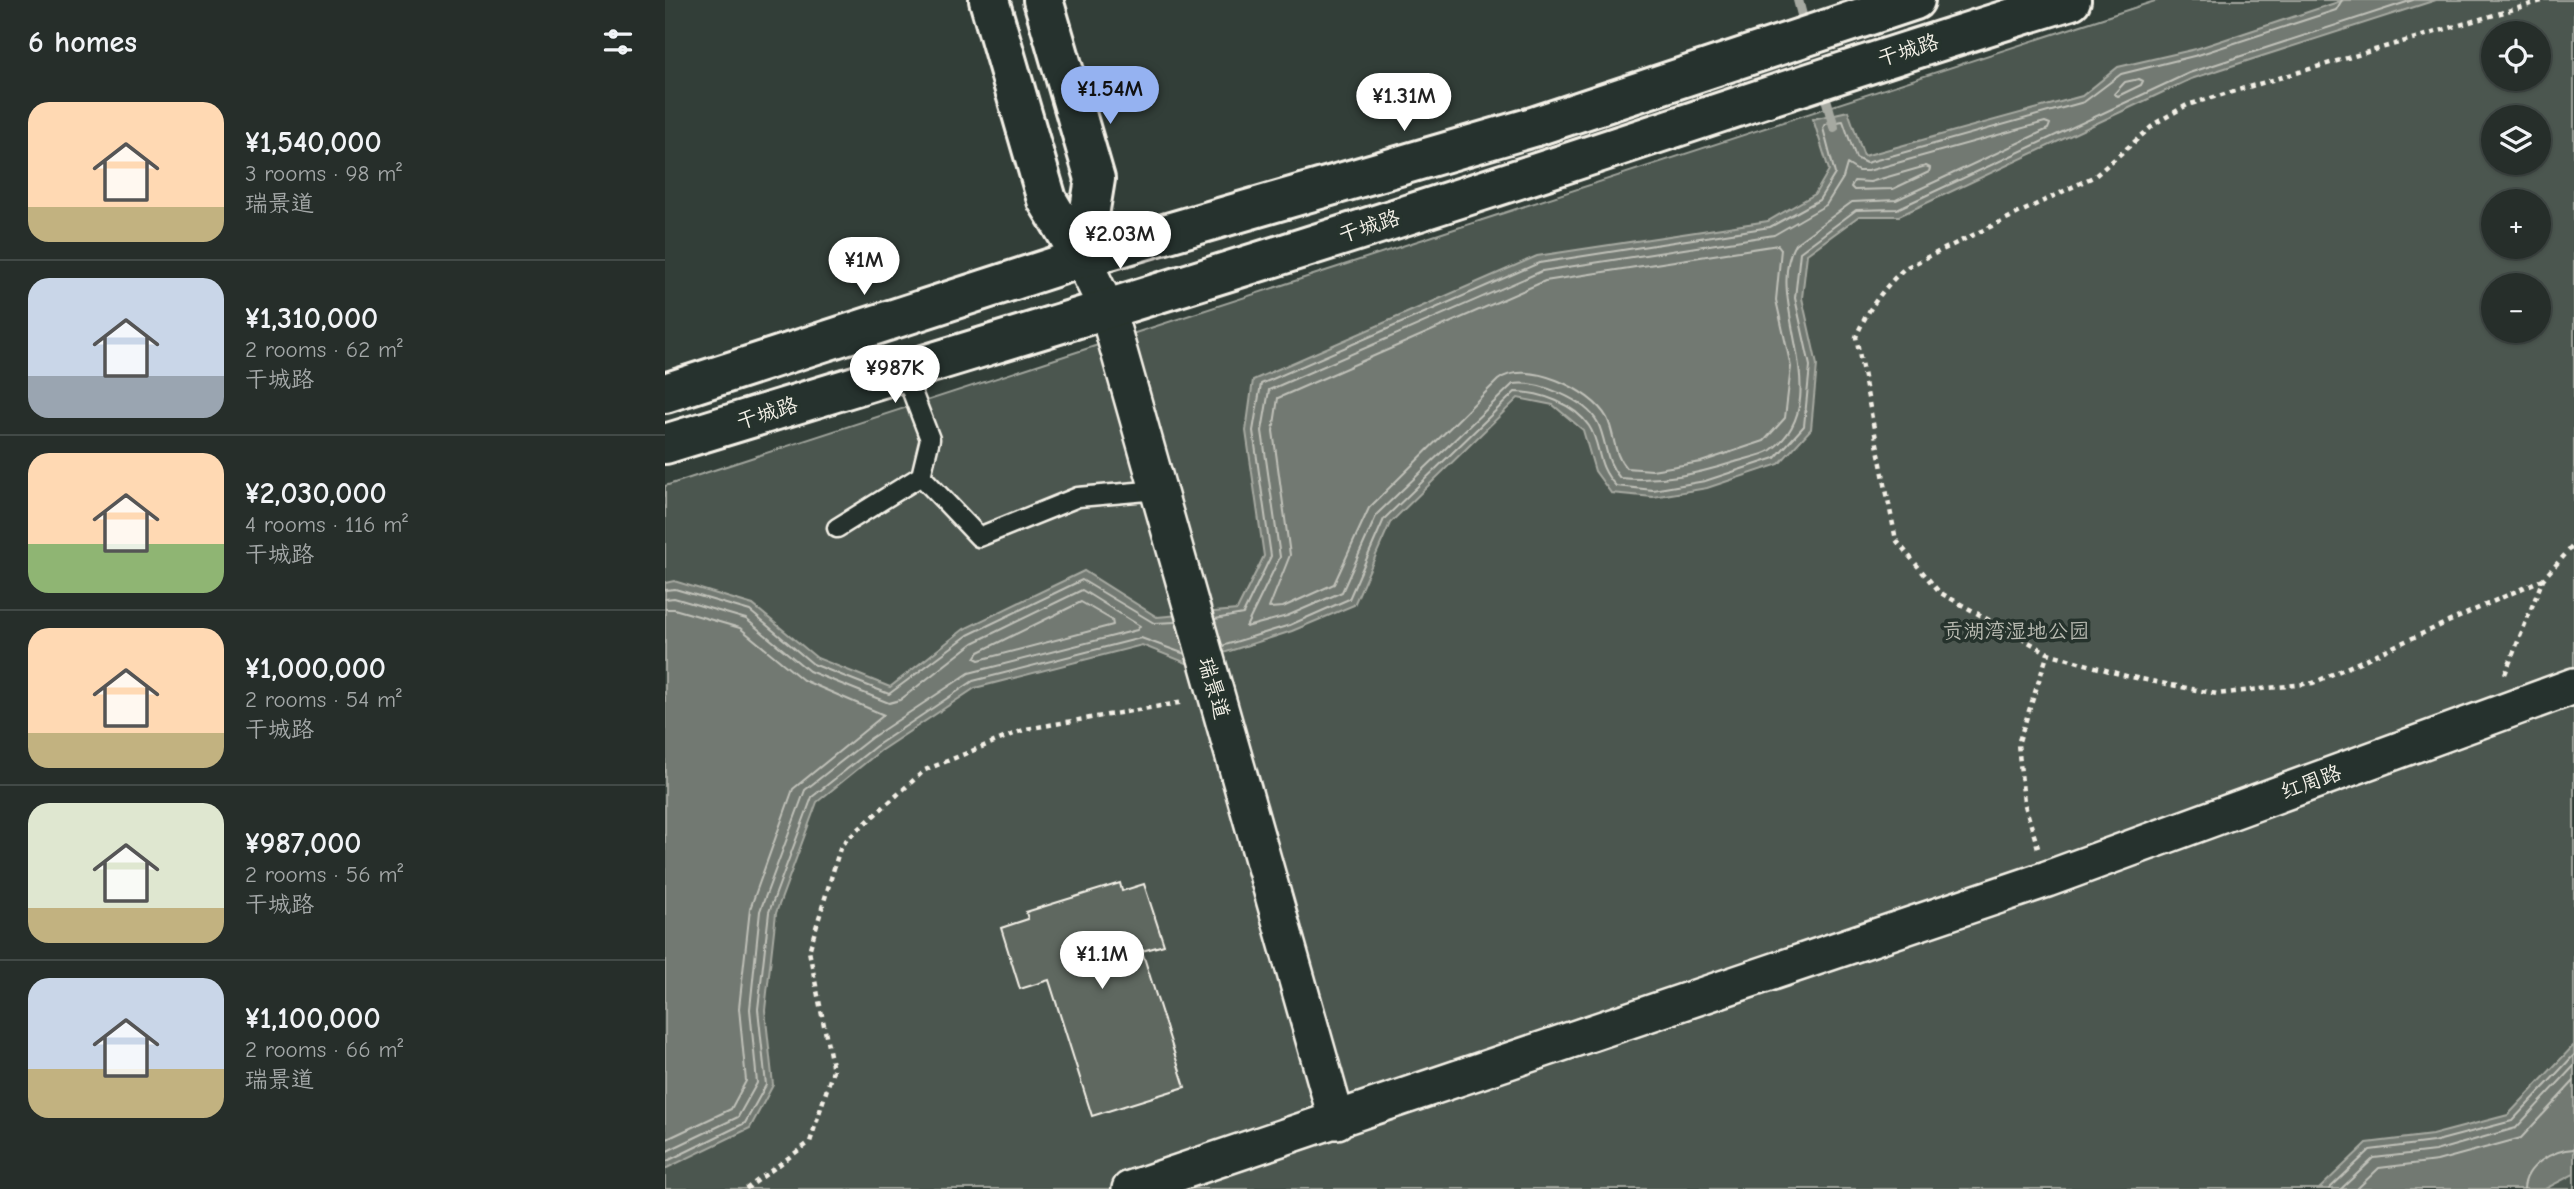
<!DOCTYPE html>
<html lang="en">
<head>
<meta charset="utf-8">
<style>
  :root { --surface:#262e2a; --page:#2e3632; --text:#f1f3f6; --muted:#a4a8a8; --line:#424a47; --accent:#95b2f1 }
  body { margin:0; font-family:"Comic Neue","LXGW WenKai TC",sans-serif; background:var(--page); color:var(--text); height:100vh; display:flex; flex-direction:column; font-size:26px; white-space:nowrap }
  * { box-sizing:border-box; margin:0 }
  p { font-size:23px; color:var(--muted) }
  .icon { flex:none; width:38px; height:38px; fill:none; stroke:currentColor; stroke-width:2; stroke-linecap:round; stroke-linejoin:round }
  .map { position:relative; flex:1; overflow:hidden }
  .drawer { display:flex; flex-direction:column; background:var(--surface); width:665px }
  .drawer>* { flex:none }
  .tools { position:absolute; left:1816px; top:21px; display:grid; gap:14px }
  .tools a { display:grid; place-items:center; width:70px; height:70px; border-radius:50%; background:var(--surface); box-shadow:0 2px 5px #0004,0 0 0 2px var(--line); font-size:35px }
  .price { position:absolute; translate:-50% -60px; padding:0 16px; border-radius:24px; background:#fff; color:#222; font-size:23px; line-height:46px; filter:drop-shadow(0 2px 4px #0008) }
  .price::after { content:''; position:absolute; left:50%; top:42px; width:21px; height:16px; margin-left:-10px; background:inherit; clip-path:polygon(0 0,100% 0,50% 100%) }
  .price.current { background:var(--accent); color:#111 }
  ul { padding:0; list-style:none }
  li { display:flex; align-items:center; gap:21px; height:175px; padding:0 28px }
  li+li { border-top:2px solid var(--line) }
  li span { display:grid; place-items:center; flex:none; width:196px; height:140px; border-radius:21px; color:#555 }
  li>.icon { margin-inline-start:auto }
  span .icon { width:84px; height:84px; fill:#fffc; stroke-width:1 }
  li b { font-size:30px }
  h2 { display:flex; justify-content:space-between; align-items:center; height:84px; padding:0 28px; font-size:30px }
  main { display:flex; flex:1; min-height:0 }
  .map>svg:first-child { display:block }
</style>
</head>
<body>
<main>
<section class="drawer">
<h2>6 homes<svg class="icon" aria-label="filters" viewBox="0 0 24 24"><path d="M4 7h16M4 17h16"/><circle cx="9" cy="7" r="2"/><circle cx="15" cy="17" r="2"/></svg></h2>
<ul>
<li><span style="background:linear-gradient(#ffd9b3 75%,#c2b280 0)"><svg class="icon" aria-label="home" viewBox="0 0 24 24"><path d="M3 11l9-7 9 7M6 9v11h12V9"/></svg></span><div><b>¥1,540,000</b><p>3 rooms · 98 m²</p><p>瑞景道</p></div></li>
<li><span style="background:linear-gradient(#c9d6e8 70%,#9aa5b1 0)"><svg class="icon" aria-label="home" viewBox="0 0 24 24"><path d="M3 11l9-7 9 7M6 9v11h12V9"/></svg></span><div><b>¥1,310,000</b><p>2 rooms · 62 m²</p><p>干城路</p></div></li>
<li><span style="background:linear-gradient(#ffd9b3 65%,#8fb573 0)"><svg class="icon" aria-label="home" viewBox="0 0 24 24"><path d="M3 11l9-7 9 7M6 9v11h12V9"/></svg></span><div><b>¥2,030,000</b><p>4 rooms · 116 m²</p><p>干城路</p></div></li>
<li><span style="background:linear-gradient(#ffd9b3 75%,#c2b280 0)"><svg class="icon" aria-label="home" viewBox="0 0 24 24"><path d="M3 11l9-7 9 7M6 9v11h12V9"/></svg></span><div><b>¥1,000,000</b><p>2 rooms · 54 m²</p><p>干城路</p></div></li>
<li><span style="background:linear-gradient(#dfe7d0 75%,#c2b280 0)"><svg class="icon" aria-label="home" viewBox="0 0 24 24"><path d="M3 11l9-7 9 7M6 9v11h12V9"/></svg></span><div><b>¥987,000</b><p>2 rooms · 56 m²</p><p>干城路</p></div></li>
<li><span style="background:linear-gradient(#c9d6e8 65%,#c2b280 0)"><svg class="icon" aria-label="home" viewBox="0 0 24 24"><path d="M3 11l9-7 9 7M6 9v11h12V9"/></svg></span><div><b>¥1,100,000</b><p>2 rooms · 66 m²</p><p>瑞景道</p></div></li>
</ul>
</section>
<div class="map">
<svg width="1909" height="1189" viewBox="0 0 1909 1189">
  <rect width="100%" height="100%" fill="#323e38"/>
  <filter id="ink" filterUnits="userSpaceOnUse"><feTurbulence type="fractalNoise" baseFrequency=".0143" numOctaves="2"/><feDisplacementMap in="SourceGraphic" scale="14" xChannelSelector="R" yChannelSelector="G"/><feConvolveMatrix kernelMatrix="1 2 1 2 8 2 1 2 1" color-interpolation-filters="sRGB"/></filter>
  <g filter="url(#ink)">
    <path fill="#4c564f" stroke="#a0a49c" stroke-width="2" fill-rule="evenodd" d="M 1493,0 L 1909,0 L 1909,1189 L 0,1189 L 0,486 ZM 1829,33 L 1874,33 L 1874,79 L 1829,79 ZM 1829,117 L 1874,117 L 1874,163 L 1829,163 ZM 1829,201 L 1874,201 L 1874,247 L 1829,247 ZM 1829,285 L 1874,285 L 1874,331 L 1829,331 Z"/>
    <path fill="#727972" stroke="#a6a9a1" stroke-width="2" d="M 1679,0 L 1771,0 L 1526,79 L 1234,216 L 1194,216 L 1142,254 L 1137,298 L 1152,365 L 1146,429 L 1114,464 L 1042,488 L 988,497 L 946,493 L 930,471 L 918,430 L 888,405 L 853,398 L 725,523 L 689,605 L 627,631 L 524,664 L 477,645 L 310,688 L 215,751 L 152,802 L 111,913 L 100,1010 L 108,1085 L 85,1128 L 0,1169 L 0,583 L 9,581 L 88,605 L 152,658 L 225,687 L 299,629 L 419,571 L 492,617 L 572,610 L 599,556 L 581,431 L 588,380 L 872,256 L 1103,221 L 1150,194 L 1164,170 L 1148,119 L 1183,111 L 1199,156 L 1417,96 L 1453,67 L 1531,49 Z
      M 1909,1045 L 1909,1174 L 1880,1189 L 1654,1189 L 1702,1143 L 1767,1135 L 1843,1115 Z"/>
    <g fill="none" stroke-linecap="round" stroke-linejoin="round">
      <path stroke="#c0c1b9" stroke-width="2" d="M 1474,79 L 1478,81 L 1476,85 L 1453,96 L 1449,94 L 1460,82 Z
        M 1380,122 L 1385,124 L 1383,129 L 1231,200 L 1187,202 L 1130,244 C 1097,301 1175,401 1106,450 C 1097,456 1081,458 1070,462 C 1032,474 996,482 955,478 C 940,462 942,443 933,423 C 921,400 873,380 848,384 L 712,514 L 677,592 L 622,616 L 581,627 L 615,557 L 597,431 L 604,390 L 877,271 L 1109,235 L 1161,205 L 1178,178 L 1182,164 L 1193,171 L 1203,171 Z
        M 1261,166 L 1265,168 L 1264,172 L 1228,189 L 1189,190 L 1186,187 L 1189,181 L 1205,182 Z
        M 1113,245 L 1116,249 L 1111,300 L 1126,367 L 1120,418 L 1099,441 L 1036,462 L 987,470 L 961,468 C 948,454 950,434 942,418 C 927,390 860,358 833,380 L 704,508 L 669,584 L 618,607 L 604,608 L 625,555 L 608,431 L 613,398 L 880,281 Z
        M 0,590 L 10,589 L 85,611 L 148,664 L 224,694 L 303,635 L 417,580 L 489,623 L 511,622
        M 0,599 L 9,598 L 81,619 L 144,671 L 224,703 L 235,700 L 308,643 L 417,590 L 475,626 L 472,630 L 304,673 L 206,738 L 140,790 L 95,911 L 85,1009 L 92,1083 L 73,1117 L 0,1152
        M 416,602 L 447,620 L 448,625 L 314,660 L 310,658 L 314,652 Z
        M 0,609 L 9,609 L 75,628 L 138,680 L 219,715 L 128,789 L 85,909 L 74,1008 L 81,1081 L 66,1109 L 0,1140
        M 550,619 L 578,614 L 606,556 L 588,431 L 596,384 L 874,263 L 1105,227 L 1154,200 L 1170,174 L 1158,128 L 1160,124 L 1178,121 L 1191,158 L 1201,163 L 1419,102 L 1456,74 L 1533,55 L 1671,10 L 1677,0
        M 557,646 L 625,625 L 684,599 L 719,519 L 850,392 C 876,392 909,404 924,426 C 937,446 930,464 951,486 L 988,490 L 1040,481 L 1110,458 L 1139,426 L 1145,366 L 1130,298 L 1135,252 L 1191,210 L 1232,209 L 1524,73 L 1748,0
        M 0,1162 L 80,1123 L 101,1085 L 93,1009 L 104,912 L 147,797 L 211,746 L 308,681 L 476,638 L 520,654
        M 1664,1189 L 1705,1150 L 1768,1142 L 1847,1121 L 1909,1055
        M 1676,1189 L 1709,1158 L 1770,1151 L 1851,1128 L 1909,1066
        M 1692,1189 L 1714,1168 L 1772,1161 L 1856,1138 L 1909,1081
        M 1859,1189 C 1860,1166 1887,1150 1909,1149"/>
      <path stroke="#a6a9a1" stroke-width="10" d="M 1133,0 L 1141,30
        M 1158,88 L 1169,127"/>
    </g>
    <path fill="#5f6861" stroke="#f4f1e8" stroke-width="2" d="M 455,883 L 457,891 L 479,884 L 499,945 L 477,951 L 520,1087 L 427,1116 L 384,980 L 355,989 L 336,928 L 363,919 L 361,912 Z"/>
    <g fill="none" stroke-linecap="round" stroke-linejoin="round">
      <g stroke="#f4f1e8" stroke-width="23">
        <path id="service" d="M 239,371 L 265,439 L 256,476
          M 172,528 L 256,476 L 314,537 L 413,497 L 494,490"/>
      </g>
      <g stroke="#f4f1e8" stroke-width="40">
        <path id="minor" d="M 417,258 L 442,309 L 672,1121
          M 465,1189 L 1382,879 L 1909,686"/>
      </g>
      <g stroke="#f4f1e8" stroke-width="44">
        <path id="tertiary" d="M 324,0 L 382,200 L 417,258
          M 378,0 L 430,179 L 417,258
          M 0,393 L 417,258 L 868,127 L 1250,0
          M 0,444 C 295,354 591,265 884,169 C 1058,112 1231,53 1406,0"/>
      </g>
      <path stroke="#f4f1e8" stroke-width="4.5" stroke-dasharray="5 5" stroke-linecap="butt" d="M 1878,579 L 1648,683 L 1552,694 L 1461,676 L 1383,653 L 1274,592 L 1231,540 L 1191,337 C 1202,310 1219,287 1240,268 L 1430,176 L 1491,123 L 1522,105 L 1880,0
        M 1840,674 L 1878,579 L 1907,547 L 1909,540
        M 1373,848 L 1359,802 L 1353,744 L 1383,653
        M 81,1189 L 145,1142 L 168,1070 L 144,951 L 176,845 L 260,770 L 361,729 L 519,702"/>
      <use href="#service" stroke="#26332d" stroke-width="18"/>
      <use href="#minor" stroke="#26332d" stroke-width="35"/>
      <use href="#tertiary" stroke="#26332d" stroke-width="38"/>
    </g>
  </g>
  <g text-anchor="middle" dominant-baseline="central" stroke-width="7" stroke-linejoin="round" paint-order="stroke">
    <g font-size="21" fill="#f4f1e8" stroke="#26332d">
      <text transform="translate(1243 50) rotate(-17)">干城路</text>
      <text transform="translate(704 226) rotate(-18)">干城路</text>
      <text transform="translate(102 413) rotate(-17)">干城路</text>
      <text transform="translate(549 688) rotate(74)">瑞景道</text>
      <text transform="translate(1646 782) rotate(-20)">红周路</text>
    </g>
    <g font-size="21" fill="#b9bbb2" stroke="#26332d">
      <text x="1351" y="631">贡湖湾湿地公园</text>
    </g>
  </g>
</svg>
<div class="tools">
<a><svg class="icon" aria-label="locate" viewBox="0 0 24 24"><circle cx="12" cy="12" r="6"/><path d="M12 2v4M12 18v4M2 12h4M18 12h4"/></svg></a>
<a><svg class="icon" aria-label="layers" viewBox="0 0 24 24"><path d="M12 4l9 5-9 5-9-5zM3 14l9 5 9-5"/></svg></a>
<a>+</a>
<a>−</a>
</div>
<b class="price current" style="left:445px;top:126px">¥1.54M</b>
<b class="price" style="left:739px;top:133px">¥1.31M</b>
<b class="price" style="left:455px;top:271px">¥2.03M</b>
<b class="price" style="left:199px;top:297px">¥1M</b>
<b class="price" style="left:230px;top:405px">¥987K</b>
<b class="price" style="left:437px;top:991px">¥1.1M</b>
</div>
</main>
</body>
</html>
